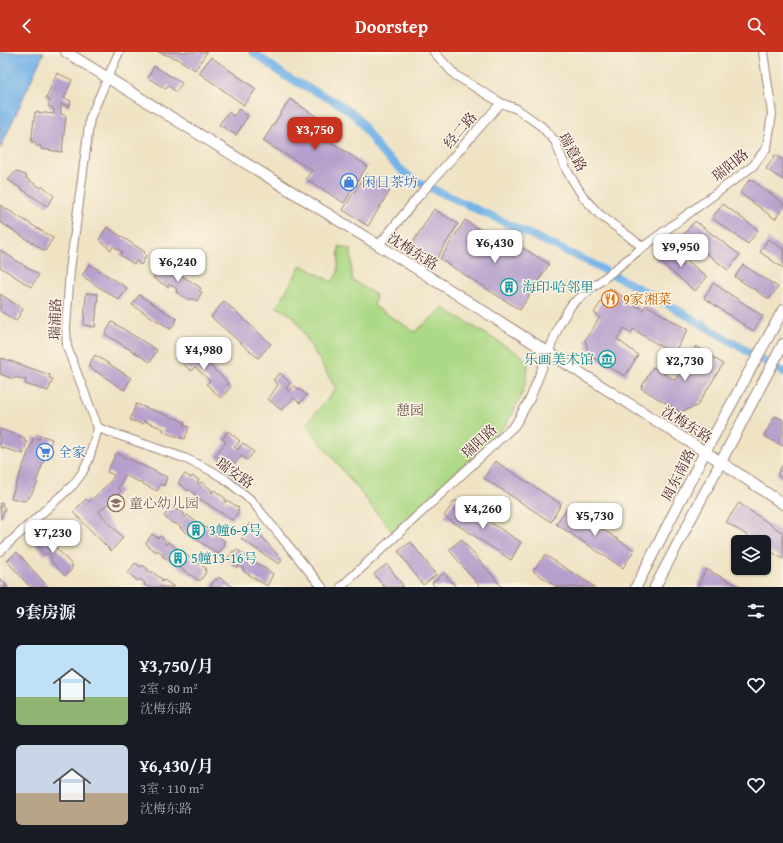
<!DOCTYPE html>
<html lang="zh">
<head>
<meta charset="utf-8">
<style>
  :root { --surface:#171b24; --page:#242831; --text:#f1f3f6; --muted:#9ea1a6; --accent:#c8321e }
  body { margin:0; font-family:"Gentium Book Plus","Noto Serif SC",serif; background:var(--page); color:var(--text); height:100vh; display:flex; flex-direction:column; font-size:15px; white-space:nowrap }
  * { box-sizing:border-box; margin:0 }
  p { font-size:13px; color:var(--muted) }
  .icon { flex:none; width:22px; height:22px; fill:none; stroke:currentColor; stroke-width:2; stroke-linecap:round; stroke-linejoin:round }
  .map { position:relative; height:535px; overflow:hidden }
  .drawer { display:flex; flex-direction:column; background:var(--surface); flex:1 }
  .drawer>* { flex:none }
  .fabs { position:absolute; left:731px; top:483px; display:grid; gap:8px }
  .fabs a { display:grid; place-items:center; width:40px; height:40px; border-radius:6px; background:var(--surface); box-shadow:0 1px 3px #0004; font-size:20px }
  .price { position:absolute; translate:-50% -34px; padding:0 9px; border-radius:8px; background:#fff; color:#222; font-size:13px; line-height:26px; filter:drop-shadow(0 1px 2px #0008) }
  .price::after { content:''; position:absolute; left:50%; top:24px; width:12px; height:9px; margin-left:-6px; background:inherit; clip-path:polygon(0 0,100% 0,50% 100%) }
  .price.on { background:var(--accent); color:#fff }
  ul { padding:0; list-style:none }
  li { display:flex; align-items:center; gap:12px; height:100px; padding:0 16px }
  li span { display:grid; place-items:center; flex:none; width:112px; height:80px; border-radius:6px; color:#555 }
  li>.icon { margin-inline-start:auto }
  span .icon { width:48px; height:48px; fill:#fffc; stroke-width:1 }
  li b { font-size:17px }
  h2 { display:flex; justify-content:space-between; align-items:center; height:48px; padding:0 16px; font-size:17px }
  header { display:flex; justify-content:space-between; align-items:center; height:52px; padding:0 16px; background:var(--accent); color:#fff; font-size:18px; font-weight:700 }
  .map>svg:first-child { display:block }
</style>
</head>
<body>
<header><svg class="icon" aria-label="back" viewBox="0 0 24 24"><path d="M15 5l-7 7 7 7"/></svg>Doorstep<svg class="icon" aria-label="search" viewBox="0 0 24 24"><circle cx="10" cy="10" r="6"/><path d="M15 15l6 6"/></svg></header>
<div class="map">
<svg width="783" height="535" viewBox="0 0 783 535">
  <rect width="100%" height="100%" fill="#fcf5e5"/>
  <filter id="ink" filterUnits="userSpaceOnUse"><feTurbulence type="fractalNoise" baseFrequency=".025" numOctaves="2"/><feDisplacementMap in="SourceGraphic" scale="8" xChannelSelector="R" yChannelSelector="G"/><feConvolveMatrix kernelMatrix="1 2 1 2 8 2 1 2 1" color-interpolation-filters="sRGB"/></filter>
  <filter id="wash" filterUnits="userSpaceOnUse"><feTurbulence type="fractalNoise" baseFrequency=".012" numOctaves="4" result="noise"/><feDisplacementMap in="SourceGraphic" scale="16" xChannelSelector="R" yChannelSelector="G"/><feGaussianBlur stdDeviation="0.9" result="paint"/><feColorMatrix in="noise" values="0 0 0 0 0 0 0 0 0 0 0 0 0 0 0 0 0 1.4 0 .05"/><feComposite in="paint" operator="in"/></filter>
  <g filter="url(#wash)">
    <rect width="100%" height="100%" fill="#efe3c4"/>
    <path fill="#acd985" stroke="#7b7c58" d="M 339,194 L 351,198 L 352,228 L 376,243 L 374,254 L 415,280 L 443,256 L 522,304 L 528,311 C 528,334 517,353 506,373 L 392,480 L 306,372 L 336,337 L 294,265 L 277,255 L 301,213 L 332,230 L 338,220 Z"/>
    <path fill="#75b3e8" stroke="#60698a" d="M 0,0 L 44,0 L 0,97 Z"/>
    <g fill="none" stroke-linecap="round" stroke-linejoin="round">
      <path stroke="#75b3e8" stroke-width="8" d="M 253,0 L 285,24 L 338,51 L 357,65 L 381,100 L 412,127 L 591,211 L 657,246 L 783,320"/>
    </g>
    <g id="blocks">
      <path fill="#b59fcc" d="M 158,0 L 207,0 L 195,18 L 178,7 Z
        M 211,5 L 256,37 L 244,53 L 199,21 Z
        M 154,14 L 182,31 L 176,40 L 168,33 L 166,37 L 148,26 Z
        M 57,21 L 72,28 L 64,46 L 71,49 L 69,55 L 61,52 L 61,62 L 66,64 L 62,100 L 41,97 L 41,94 L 36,94 L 36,90 L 31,90 L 35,60 L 54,62 L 53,56 L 48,54 L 50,48 L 46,46 Z
        M 290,47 L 334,76 L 327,87 L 367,114 L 344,151 L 306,127 L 312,118 L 263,89 Z
        M 239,57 L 248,64 L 236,83 L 219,73 L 228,60 L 234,64 Z
        M 775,103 L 783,108 L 783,128 L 766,117 Z
        M 16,119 L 27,124 L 26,126 L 41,136 L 43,134 L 54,144 L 47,154 L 8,128 Z
        M 366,122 L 391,137 L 368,174 L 343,158 Z
        M 750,127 L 783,151 L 783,156 L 775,167 L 740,141 Z
        M 723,152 L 758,178 L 748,192 L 712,166 Z
        M 0,153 L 53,186 L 45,199 L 0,170 Z
        M 434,157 L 458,172 L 432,214 L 408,198 Z
        M 465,168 L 498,190 L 502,183 L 549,212 L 520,258 L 440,207 Z
        M 695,169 L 740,203 L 728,218 L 683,183 Z
        M 107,175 L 145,200 L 144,202 L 146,204 L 141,213 L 136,209 L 134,212 L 120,203 L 122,200 L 113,194 L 111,198 L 99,188 Z
        M 768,187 L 783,197 L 783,216 L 760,200 Z
        M 667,192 L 707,225 L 695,239 L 655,206 Z
        M 0,198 L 39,223 L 31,235 L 0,215 Z
        M 162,211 L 201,236 L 199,239 L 202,240 L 197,249 L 191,246 L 190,248 L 176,240 L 177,237 L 169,232 L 168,235 L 153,226 Z
        M 89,212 L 127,236 L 119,248 L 82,224 Z
        M 743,213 L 778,235 L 769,247 L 735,225 Z
        M 713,231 L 763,264 L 753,279 L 704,246 Z
        M 610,236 L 643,258 L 646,253 L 688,278 L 673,302 L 633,277 L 631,281 L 624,276 L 617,287 L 638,303 L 625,324 L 590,304 L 585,288 L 600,265 L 594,261 Z
        M 86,241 L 98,242 L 95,275 L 84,273 Z
        M 0,242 L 23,257 L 16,269 L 0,259 Z
        M 139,243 L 177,267 L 171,277 L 132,253 Z
        M 224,249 L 271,292 L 258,306 L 211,265 Z
        M 112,270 L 157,298 L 150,310 L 105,282 Z
        M 187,293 L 228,330 L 227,332 L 231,335 L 221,346 L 206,332 L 210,329 L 195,315 L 191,319 L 176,305 Z
        M 696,294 L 723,312 L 697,354 L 680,360 L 641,336 L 653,315 L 675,328 Z
        M 95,303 L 131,326 L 124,338 L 88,314 Z
        M 2,306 L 50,323 L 49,326 L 53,327 L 48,339 L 25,332 L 26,328 L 15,325 L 14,327 L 0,322 L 0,309 Z
        M 280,321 L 290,331 L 286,336 L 290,339 L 294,334 L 307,343 L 300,351 L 294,346 L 281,358 L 268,347 L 278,333 L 273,328 Z
        M 136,352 L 185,370 L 184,373 L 189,375 L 185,387 L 163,380 L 164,377 L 144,369 L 143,372 L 130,368 Z
        M 775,364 L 783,368 L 783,394 L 764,384 Z
        M 0,377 L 25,386 L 24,389 L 27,390 L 23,402 L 0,395 Z
        M 228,379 L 240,389 L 234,395 L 238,397 L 243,391 L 254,400 L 247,408 L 242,404 L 230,416 L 215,404 L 226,390 L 222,387 Z
        M 40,383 L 52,387 L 36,430 L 38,431 L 29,446 L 24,449 L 11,446 L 34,385 L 39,387 Z
        M 116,401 L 167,425 L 164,434 L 160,432 L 157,439 L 125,423 L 118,436 L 121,439 L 99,460 L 123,486 L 111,499 L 73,460 L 86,447 L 89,450 L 111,429 L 114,423 L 107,420 Z
        M 495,409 L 561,452 L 551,470 L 484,426 Z
        M 783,412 L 783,427 L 777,423 Z
        M 185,422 L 191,426 L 192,424 L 199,428 L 197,431 L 199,432 L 201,430 L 212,438 L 211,440 L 212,441 L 214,438 L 226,447 L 224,449 L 226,450 L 227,448 L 239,456 L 237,458 L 239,459 L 232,468 L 194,443 L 195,442 L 189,437 L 188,439 L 182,434 L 178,431 Z
        M 455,448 L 521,490 L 511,508 L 444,464 Z
        M 0,451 L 3,451 L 2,454 L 5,456 L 1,467 Z
        M 739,451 L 783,481 L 783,507 L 764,495 L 764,490 L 757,490 L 726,470 Z
        M 171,455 L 177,459 L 178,457 L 185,462 L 183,464 L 185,466 L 187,463 L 198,471 L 197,473 L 198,474 L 200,472 L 212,480 L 210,483 L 212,484 L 214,482 L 225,489 L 223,491 L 225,493 L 218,502 L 180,476 L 181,475 L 175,471 L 174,472 L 168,468 L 164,464 Z
        M 568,455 L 634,498 L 623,516 L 556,472 Z
        M 250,471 L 282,508 L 279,512 L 241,487 L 247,479 L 245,477 Z
        M 42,481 L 73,514 L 71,515 L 72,517 L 65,524 L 50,508 L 52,506 L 47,501 L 45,503 L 32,488 Z
        M 152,482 L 158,486 L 160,484 L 166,489 L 164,491 L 166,493 L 168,490 L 179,498 L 178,500 L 180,501 L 181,499 L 193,508 L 192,510 L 194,511 L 195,509 L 206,516 L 205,519 L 206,520 L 200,529 L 162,504 L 163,502 L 157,498 L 156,500 L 149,495 L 146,491 Z
        M 461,487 L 502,535 L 480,535 L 449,498 Z
        M 411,490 L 436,523 L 423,533 L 398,499 Z
        M 236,497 L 273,522 L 267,534 L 243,519 L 244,517 L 238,514 L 237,516 L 230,510 L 231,508 L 228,506 L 233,499 L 235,500 Z
        M 17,500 L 48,535 L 30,535 L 7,509 Z
        M 545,503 L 595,535 L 557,535 L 533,519 Z
        M 135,511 L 141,515 L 142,513 L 149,518 L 147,520 L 149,522 L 151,519 L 162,527 L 161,529 L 162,530 L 164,528 L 174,535 L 148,535 L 144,533 L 145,531 L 140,527 L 138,529 L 128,521 Z
        M 387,512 L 404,535 L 384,535 L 374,522 Z
        M 706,517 L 741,535 L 697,535 Z
        M 444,521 L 456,535 L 435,535 L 432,531 Z
        M 219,525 L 233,535 L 210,535 L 215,527 L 217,528 Z
        M 0,526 L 8,535 L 0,535 Z"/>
    </g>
  </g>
  <g filter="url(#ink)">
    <use href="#blocks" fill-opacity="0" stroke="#9c8178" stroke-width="1"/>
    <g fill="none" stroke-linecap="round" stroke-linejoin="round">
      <g stroke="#9c8178" stroke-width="10">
        <path id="minor" d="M 434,0 L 455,23 L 501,51 L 517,57 L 541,74 L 555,89 L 567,119 L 584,146 L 600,163 L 643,195
          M 378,194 L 417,146 L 501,51
          M 98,376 L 184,406 L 210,418 L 225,427 L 251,448 L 322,535
          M 0,499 L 73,433 L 82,421 L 89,407 L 98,376 L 67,295 L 66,276 L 70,218 L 90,66 L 119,0
          M 341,535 L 515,373 L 530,347 L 560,271 L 572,252 L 643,195 L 753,114 L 767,95 L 772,62 L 763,0"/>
      </g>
      <g stroke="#9c8178" stroke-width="12">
        <path id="tertiary" d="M 66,0 L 417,217 L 721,410 L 783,452
          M 636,535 L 705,400 L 783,258
          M 655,535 L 783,292"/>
      </g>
      <use href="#minor" stroke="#fff" stroke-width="8"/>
      <use href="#tertiary" stroke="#fff" stroke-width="10"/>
    </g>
  </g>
  <defs>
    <g id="shop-ring" transform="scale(0.9)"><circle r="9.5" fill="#fcf5e5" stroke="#3f7fe0" stroke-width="1.5"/><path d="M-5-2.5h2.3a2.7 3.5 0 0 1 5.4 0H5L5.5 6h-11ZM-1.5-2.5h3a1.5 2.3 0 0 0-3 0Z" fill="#3f7fe0"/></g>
    <g id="building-ring" transform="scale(0.9)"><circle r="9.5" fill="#fcf5e5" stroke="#0f9aa8" stroke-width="1.5"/><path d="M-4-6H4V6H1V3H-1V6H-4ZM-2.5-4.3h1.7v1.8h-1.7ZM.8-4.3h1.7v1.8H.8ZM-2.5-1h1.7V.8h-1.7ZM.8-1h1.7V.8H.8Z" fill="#0f9aa8"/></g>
    <g id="restaurant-ring" transform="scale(0.9)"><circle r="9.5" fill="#fcf5e5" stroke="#e8710a" stroke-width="1.5"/><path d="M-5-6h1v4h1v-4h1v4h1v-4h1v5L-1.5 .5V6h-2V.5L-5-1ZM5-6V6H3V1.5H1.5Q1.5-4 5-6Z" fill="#e8710a"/></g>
    <g id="museum-ring" transform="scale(0.9)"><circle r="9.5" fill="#fcf5e5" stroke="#0f9aa8" stroke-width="1.5"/><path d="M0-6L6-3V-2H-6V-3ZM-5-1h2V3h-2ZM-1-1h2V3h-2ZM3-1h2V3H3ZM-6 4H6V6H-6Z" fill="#0f9aa8"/></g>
    <g id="supermarket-ring" transform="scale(0.9)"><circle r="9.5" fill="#fcf5e5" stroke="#3f7fe0" stroke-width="1.5"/><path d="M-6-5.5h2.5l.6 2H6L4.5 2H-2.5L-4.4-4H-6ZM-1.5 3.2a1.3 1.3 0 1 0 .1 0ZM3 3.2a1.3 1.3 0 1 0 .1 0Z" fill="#3f7fe0"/></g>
    <g id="school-ring" transform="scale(0.9)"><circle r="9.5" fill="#fcf5e5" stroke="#8d6e63" stroke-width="1.5"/><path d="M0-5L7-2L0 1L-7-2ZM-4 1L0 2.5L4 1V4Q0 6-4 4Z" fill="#8d6e63"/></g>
  </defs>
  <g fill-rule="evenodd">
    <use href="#shop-ring" x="349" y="130"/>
    <use href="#building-ring" x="509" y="235"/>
    <use href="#restaurant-ring" x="610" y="247"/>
    <use href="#museum-ring" x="607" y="307"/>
    <use href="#supermarket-ring" x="45" y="400"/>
    <use href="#school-ring" x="116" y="451"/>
    <use href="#building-ring" x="196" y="478"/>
    <use href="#building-ring" x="178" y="506"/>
  </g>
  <g text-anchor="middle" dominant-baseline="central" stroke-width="3" stroke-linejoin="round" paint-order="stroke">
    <g font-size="14" fill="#4a1f2b" stroke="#fcf5e5">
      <text transform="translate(460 78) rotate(-49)">经二路</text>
      <text transform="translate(573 100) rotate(61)">瑞意路</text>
      <text transform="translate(730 113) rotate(-39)">瑞阳路</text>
      <text transform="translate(413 199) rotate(32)">沈梅东路</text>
      <text transform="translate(55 267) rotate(-88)">瑞浦路</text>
      <text transform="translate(687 372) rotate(32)">沈梅东路</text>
      <text transform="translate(479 389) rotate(-43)">瑞阳路</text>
      <text transform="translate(235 421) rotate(35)">瑞安路</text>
      <text transform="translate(678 423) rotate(-63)">周东南路</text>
    </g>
    <g font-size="14" fill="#366cbe" stroke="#fcf5e5" text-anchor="start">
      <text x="362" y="130">闲日茶坊</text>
      <text x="58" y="400">全家</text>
    </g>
    <g font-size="14" fill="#0d838f" stroke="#fcf5e5" text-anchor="start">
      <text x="522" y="235">海印·哈邻里</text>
      <text x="594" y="307" text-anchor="end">乐画美术馆</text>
      <text x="209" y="478">3幢6-9号</text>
      <text x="191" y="506">5幢13-16号</text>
    </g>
    <g font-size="14" fill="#c56008" stroke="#fcf5e5" text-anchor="start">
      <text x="623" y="247">9家湘菜</text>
    </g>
    <g font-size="14" fill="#624e42" stroke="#fcf5e5">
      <text x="410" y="358">憩园</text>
    </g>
    <g font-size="14" fill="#785e54" stroke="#fcf5e5" text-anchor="start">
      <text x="129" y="451">童心幼儿园</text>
    </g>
  </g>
</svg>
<div class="fabs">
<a><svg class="icon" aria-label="layers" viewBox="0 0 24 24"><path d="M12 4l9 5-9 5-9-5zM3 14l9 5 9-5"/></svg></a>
</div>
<b class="price on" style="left:315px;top:99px">¥3,750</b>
<b class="price" style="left:495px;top:212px">¥6,430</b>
<b class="price" style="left:681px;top:216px">¥9,950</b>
<b class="price" style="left:178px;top:231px">¥6,240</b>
<b class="price" style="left:204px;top:319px">¥4,980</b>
<b class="price" style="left:685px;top:330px">¥2,730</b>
<b class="price" style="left:483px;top:478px">¥4,260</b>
<b class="price" style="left:595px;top:485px">¥5,730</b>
<b class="price" style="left:53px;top:502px">¥7,230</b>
</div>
<section class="drawer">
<h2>9套房源<svg class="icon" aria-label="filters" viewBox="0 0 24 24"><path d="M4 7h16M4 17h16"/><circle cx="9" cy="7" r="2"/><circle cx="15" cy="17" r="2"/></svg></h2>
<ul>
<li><span style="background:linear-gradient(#bfe0f5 65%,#8fb573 0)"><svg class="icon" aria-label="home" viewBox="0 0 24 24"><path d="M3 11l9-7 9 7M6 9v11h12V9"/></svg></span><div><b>¥3,750/月</b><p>2室 · 80 m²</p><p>沈梅东路</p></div><svg class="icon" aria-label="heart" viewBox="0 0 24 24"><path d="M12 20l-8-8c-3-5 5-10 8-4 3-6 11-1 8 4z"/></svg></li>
<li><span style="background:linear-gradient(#c9d6e8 60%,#b9a48a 0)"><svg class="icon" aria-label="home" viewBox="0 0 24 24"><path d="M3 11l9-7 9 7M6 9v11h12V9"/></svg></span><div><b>¥6,430/月</b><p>3室 · 110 m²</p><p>沈梅东路</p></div><svg class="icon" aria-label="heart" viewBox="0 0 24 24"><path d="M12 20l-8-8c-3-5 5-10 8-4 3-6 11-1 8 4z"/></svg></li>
</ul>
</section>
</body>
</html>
